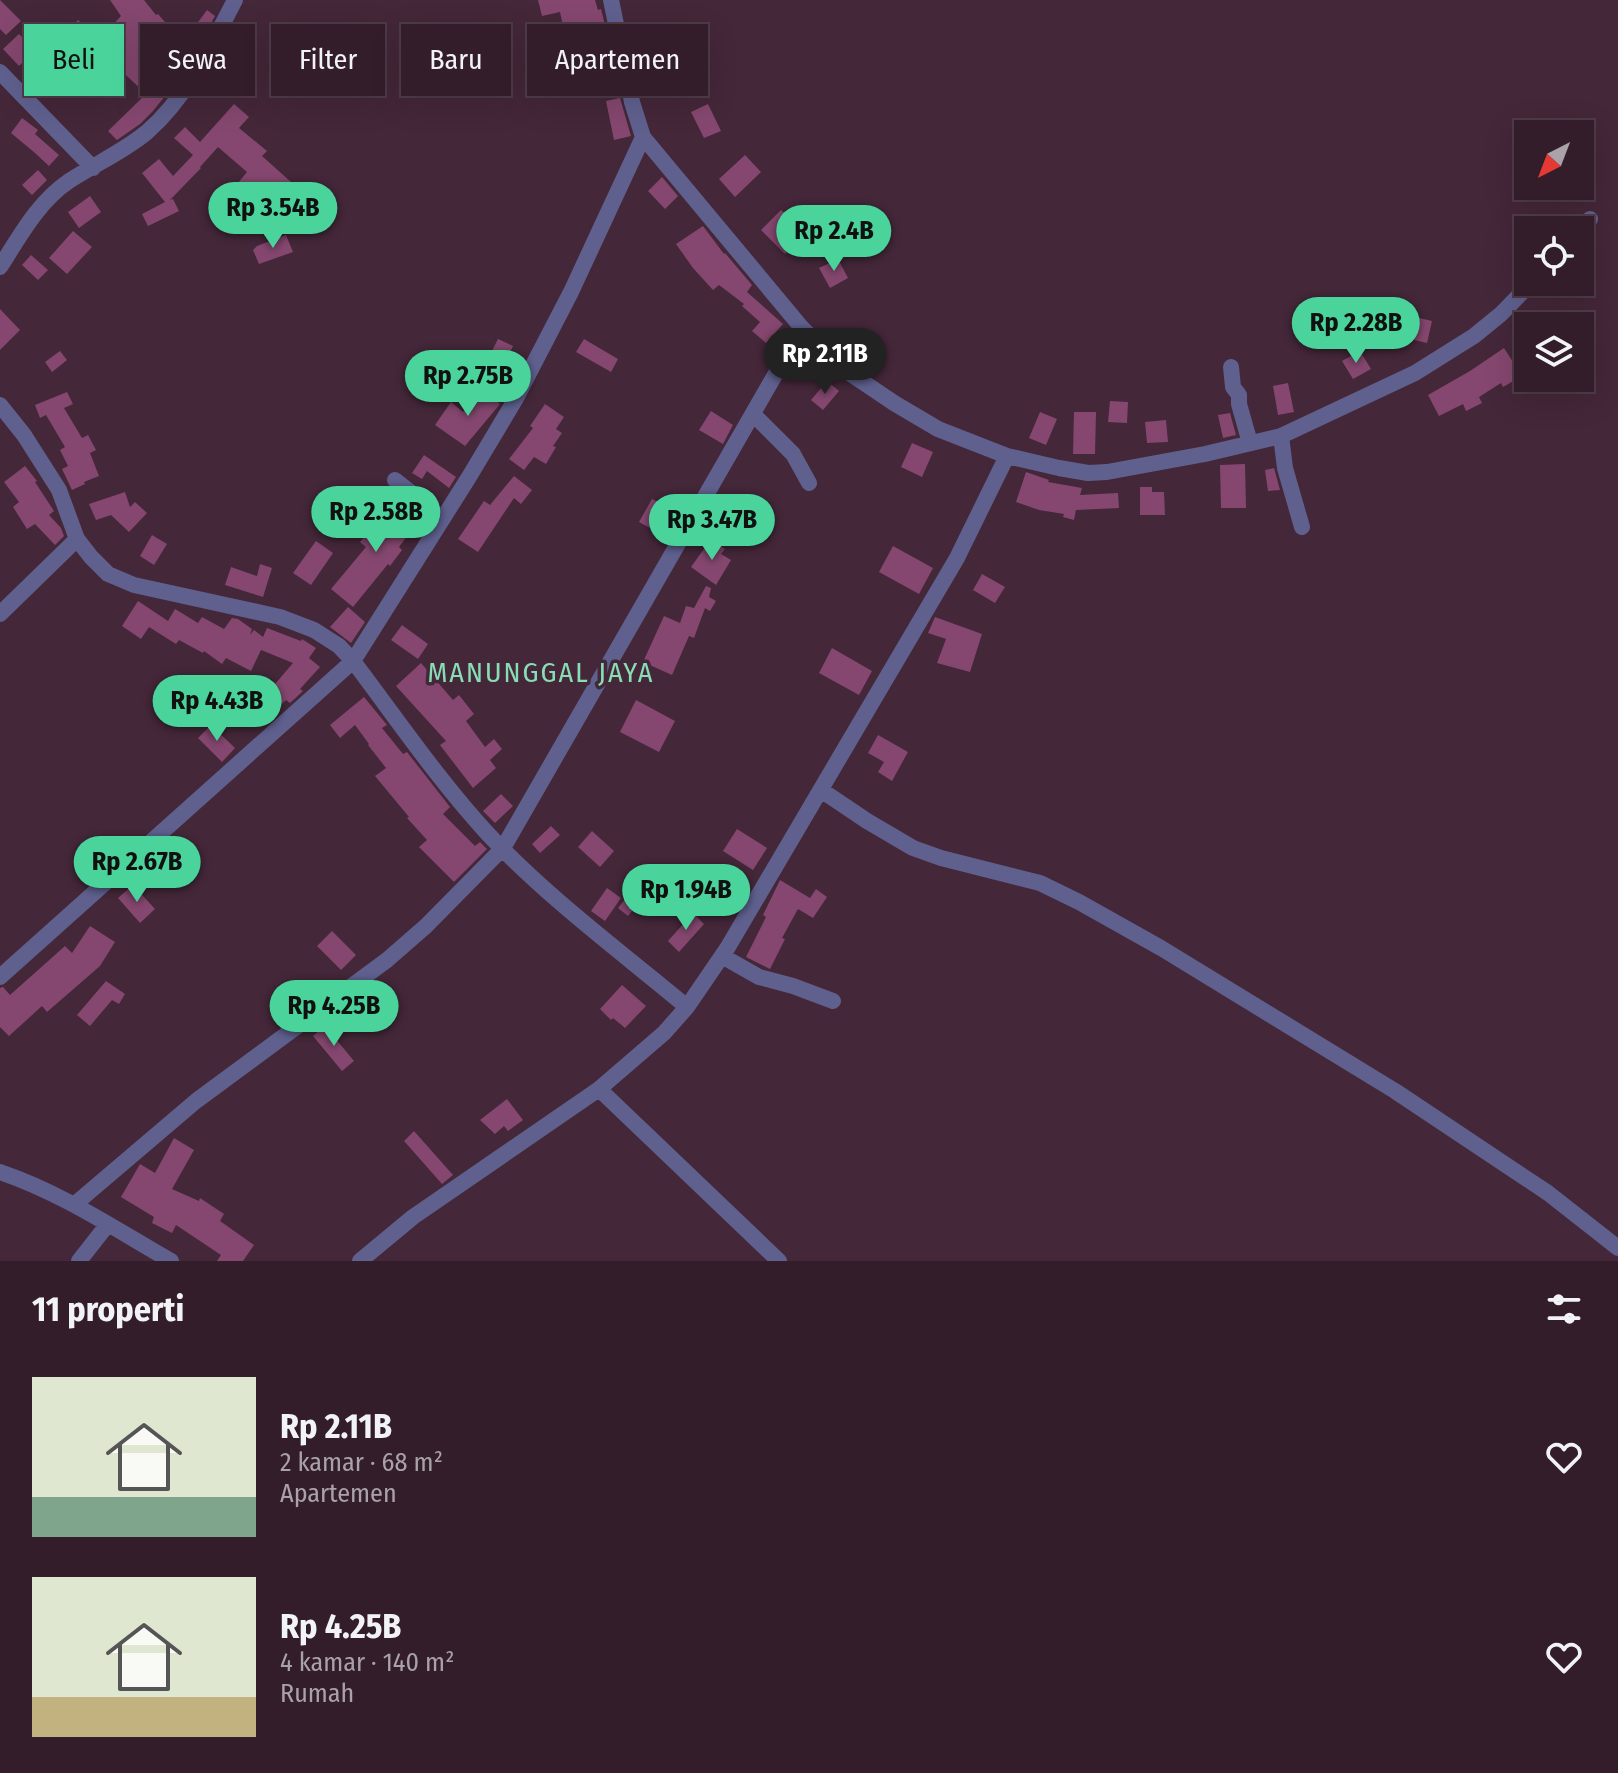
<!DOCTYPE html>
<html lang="id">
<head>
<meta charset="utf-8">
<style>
  :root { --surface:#331d2b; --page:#3b2633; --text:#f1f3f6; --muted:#a9a2a9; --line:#4e3b47; --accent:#4ad49c }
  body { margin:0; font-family:"Fira Sans Condensed",sans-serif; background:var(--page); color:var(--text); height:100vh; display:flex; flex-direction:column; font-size:30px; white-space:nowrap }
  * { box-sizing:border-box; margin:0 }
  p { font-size:26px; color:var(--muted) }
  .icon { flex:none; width:44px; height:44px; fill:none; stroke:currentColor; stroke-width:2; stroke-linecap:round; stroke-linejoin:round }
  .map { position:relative; height:1261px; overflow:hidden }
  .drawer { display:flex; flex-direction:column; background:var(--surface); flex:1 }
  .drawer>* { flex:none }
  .hud { position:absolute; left:24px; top:24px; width:800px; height:72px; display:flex; gap:16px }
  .needle { width:52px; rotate:222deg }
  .fabs { position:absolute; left:1514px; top:120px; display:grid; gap:16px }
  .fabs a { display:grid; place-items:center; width:80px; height:80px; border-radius:0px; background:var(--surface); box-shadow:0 8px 32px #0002,0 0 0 2px var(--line); font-size:40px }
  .price { position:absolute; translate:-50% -68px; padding:0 18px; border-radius:28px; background:var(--accent); color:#111; font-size:26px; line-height:52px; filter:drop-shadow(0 2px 4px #0008) }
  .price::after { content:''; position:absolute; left:50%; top:48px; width:24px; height:18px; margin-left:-12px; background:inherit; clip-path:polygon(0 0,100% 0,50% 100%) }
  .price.current { background:#222; color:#fff }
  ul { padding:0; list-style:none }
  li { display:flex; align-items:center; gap:24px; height:200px; padding:0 32px }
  li span { display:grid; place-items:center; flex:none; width:224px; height:160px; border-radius:0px; color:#555 }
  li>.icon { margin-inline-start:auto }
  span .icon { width:96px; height:96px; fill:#fffc; stroke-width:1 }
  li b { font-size:34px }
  h2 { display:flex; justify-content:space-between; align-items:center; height:96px; padding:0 32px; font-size:34px }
  .tag { padding:0 28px; border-radius:0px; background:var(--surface); box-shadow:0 8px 32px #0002,0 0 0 2px var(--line); font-size:28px; line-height:72px }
  .tag.current { background:var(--accent); color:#111 }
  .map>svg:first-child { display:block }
</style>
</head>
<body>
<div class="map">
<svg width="1618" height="1261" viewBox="0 0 1618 1261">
  <rect width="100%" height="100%" fill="#442739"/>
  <path fill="#85476f" d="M 0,0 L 21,21 L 6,35 L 0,29 Z
    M 110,0 L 144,0 L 156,15 L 158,14 L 184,44 L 160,64 L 177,81 L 153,111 L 140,124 L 117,140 L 108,131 L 146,94 L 94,45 L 121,16 Z
    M 538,0 L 595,0 L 598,10 L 601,9 L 605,25 L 565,35 L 560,12 L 542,16 Z
    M 207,10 L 215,16 L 204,36 L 193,29 Z
    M 78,20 L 97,37 L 55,82 L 36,65 Z
    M 19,34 L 35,50 L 19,66 L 3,49 Z
    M 573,40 L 584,62 L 555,76 L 544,54 Z
    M 693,56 L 703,82 L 665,96 L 655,70 Z
    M 620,98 L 631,136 L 614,140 L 606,101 Z
    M 234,104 L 249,117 L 239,128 L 267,151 L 262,156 L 291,182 L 282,192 L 275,185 L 265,196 L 255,186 L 244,199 L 233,189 L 247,172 L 218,147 L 200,167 L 201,168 L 170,200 L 173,199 L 179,211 L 148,226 L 142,214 L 165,202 L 142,173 L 159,159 L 173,176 L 193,155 L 174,138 L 185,127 L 200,142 Z
    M 708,104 L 721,131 L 704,138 L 691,112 Z
    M 22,118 L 38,130 L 35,134 L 59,155 L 49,166 L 35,153 L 11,133 Z
    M 745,155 L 761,172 L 735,197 L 719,179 Z
    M 38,170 L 47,180 L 32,195 L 22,185 Z
    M 662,177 L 678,196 L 665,209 L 648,191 Z
    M 90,196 L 101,212 L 79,228 L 68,212 Z
    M 300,205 L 308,214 L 294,228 L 286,219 Z
    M 781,210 L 805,233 L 785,254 L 761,230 Z
    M 703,226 L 724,254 L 725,253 L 752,285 L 747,292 L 783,324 L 766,343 L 752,331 L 760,322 L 742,306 L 744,304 L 719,285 L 713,290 L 693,268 L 676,244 Z
    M 73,231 L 92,247 L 67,274 L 49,258 Z
    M 286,235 L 293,252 L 259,264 L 253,250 L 257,246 Z
    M 31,255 L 48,270 L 38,280 L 22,265 Z
    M 838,259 L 848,278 L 830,288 L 819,268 Z
    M 0,309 L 20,330 L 0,350 Z
    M 1415,317 L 1432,321 L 1427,343 L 1410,339 Z
    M 498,339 L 513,346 L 503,366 L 488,359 Z
    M 584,339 L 618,359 L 611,372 L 576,352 Z
    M 1504,348 L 1522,376 L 1503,387 L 1501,383 L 1479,397 L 1482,403 L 1466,411 L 1463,404 L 1439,416 L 1428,395 L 1470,371 Z
    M 60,351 L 67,360 L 52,372 L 45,362 Z
    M 1360,351 L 1371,369 L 1353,379 L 1342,361 Z
    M 827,381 L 839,391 L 823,410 L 811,400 Z
    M 1288,383 L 1294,412 L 1278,415 L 1273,386 Z
    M 483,389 L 500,404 L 465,446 L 435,425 L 451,402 L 463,412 Z
    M 67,392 L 73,404 L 64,408 L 82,438 L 88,435 L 96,450 L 90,453 L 99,476 L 84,482 L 85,484 L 72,490 L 62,469 L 68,466 L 60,450 L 65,447 L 46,415 L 40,418 L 35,405 Z
    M 1110,401 L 1128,402 L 1127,423 L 1108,422 Z
    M 545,404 L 564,417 L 556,429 L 562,433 L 553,446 L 556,447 L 546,464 L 534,457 L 524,470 L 509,459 L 533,428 L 530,426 Z
    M 711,411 L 733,425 L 723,444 L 699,430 Z
    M 1040,412 L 1057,419 L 1046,445 L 1029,438 Z
    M 1074,412 L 1096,412 L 1095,454 L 1073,454 Z
    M 1230,413 L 1236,435 L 1223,438 L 1218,415 Z
    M 1166,420 L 1168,442 L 1147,443 L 1145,422 Z
    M 912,443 L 933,452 L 922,477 L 901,467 Z
    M 424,455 L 456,477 L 449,488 L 427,471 L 422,479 L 412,473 Z
    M 1245,464 L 1246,508 L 1221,508 L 1220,465 Z
    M 25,466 L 37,481 L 35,482 L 54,511 L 49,515 L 61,528 L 64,536 L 55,545 L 35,524 L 27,529 L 13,507 L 19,502 L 4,482 Z
    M 1274,468 L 1280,490 L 1268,491 L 1265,470 Z
    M 1026,472 L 1049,480 L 1048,482 L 1082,488 L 1080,495 L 1118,493 L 1119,508 L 1076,510 L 1074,520 L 1063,517 L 1064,514 L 1039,510 L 1016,502 Z
    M 514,476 L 532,490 L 521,504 L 514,498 L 478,552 L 458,539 L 484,501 L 490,505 Z
    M 1140,487 L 1152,487 L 1152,492 L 1164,492 L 1165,515 L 1140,515 Z
    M 125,492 L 130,507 L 135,502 L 147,513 L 129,532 L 111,515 L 96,520 L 89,504 Z
    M 652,499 L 676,512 L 674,516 L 680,519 L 671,534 L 665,531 L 663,535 L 639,522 Z
    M 400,500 L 410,508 L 419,520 L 399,547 L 402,550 L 390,566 L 388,564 L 353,607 L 331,589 L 366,547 L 360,542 L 373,526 L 378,530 Z
    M 152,535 L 167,544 L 154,565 L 140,556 Z
    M 711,539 L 725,549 L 721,554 L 731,560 L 716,585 L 691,567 Z
    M 316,541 L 333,553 L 311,585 L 293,573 Z
    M 893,546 L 933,568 L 919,594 L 879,572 Z
    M 260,564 L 272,568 L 263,597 L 225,585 L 231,567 L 257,576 Z
    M 982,574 L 1005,587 L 995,603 L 973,590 Z
    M 706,586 L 711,588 L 709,597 L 716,601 L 710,611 L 705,608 L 694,638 L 689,636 L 672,675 L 643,662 L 664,616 L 680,623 L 686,606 L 694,608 Z
    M 138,601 L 168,621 L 175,609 L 198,623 L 202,617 L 224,629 L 232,618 L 238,619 L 252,629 L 250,635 L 254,630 L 263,637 L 267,628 L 301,641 L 302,639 L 316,648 L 309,658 L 320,667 L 300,689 L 303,691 L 290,703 L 286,700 L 260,725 L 237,701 L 258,680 L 269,691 L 293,663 L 261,650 L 251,671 L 226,658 L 222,664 L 204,651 L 203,653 L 179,640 L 176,644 L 149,627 L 141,639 L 122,626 Z
    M 348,607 L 365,622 L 351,643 L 330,627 Z
    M 935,617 L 982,634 L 970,672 L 937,663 L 946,639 L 928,633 Z
    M 402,625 L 428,644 L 418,659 L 391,640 Z
    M 832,648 L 872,671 L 859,695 L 819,673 Z
    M 421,663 L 453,700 L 459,695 L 474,714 L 466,721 L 485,747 L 494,739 L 502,749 L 490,760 L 496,768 L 473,788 L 440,745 L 446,741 L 396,686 Z
    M 364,697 L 387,725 L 382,728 L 403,754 L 407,752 L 450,807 L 443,814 L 475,846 L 480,842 L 487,849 L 454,882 L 419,847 L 427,840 L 407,818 L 409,817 L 375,776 L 386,768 L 368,745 L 369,744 L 355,725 L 340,738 L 330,725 Z
    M 636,700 L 675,721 L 659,752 L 620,732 Z
    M 211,725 L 235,748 L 222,762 L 198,738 Z
    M 878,735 L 908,752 L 892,781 L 878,772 L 884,762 L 868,753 Z
    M 501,794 L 513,806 L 495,823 L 483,811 Z
    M 551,826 L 560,835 L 540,853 L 532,844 Z
    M 737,829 L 767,848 L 753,870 L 723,851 Z
    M 592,831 L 614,851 L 600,867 L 578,847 Z
    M 780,880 L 810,898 L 816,889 L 827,897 L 813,918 L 798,909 L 782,938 L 785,939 L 770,969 L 746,957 L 766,917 L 763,915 Z
    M 133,885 L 155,909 L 140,923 L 118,898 Z
    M 607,888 L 621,898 L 605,921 L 591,911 Z
    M 634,888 L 644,896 L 628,916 L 618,908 Z
    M 682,888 L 697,901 L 683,915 L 669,902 Z
    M 693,913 L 704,924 L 679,952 L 668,941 Z
    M 90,926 L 115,942 L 100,966 L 47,1012 L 42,1006 L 9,1036 L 0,1027 L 0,988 L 3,987 L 10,995 L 65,946 L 72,953 Z
    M 332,931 L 356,955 L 341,970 L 317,946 Z
    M 106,981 L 125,994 L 119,1004 L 112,1000 L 90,1026 L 77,1015 Z
    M 622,985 L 646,1006 L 625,1028 L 613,1018 L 611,1020 L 600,1009 Z
    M 325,1026 L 354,1061 L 342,1071 L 313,1036 Z
    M 507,1099 L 523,1120 L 508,1131 L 504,1126 L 495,1134 L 480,1120 Z
    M 414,1131 L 453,1175 L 442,1184 L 404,1141 Z
    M 174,1138 L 194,1150 L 172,1189 L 199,1201 L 200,1198 L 224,1214 L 220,1221 L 254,1245 L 243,1261 L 217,1261 L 221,1255 L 176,1225 L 172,1233 L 152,1223 L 154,1217 L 121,1197 L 140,1164 L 155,1173 Z"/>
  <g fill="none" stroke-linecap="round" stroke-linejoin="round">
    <path stroke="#5f608e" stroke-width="16" d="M 611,0 L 632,102 L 643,137 L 802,328 L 848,372 L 894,403 L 938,429 L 1007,456 L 1059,468 L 1088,473 L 1107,472 L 1205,454 L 1281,436 L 1415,373 L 1474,336 L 1501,314 L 1532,282
      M 0,72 L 93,168
      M 1580,230 L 1590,219
      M 0,267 C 20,236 38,202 69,181 C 95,164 123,152 147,132 C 187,97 211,46 235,0
      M 1231,367 L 1233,387 L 1239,395 L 1239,404 L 1250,443
      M 0,405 L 24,435 L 59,490 L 77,539 L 91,557 L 108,574 L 134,585 L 280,617 L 314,630 L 339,646 L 353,661 C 397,719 439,781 488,834 C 548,898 620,951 687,1007
      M 753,414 L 793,454 L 809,483
      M 1281,436 L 1285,468 L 1302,527
      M 395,480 L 414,495 L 438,526
      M 0,614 L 77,539
      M 821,790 L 867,821 L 913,848 L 941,858 L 1040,883 L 1079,902 L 1161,948 L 1395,1091 L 1548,1193 L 1618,1248
      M 722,956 L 759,977 L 793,986 L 833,1001
      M 0,977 L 353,661 L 469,477 L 515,400 L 571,292 L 643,137
      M 599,1089 L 779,1261
      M 0,1172 C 62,1193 115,1229 171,1261
      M 75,1204 L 196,1101 L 387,960 L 426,926 L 503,848 L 802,328
      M 79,1261 L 108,1224
      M 360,1261 L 413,1217 L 599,1089 L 664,1033 L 687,1007 L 728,947 L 957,558 L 1007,456"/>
  </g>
  <g text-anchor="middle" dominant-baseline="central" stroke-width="7" stroke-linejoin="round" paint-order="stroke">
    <g font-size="28" letter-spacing="2" fill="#89ddb5" stroke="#442739">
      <text x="541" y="672">MANUNGGAL JAYA</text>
    </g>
  </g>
</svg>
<div class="fabs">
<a><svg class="needle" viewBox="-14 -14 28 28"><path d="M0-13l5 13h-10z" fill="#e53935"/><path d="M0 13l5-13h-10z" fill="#a9a2a9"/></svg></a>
<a><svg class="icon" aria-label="locate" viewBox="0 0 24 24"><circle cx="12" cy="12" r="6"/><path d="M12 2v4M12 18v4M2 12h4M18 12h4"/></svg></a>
<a><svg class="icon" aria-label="layers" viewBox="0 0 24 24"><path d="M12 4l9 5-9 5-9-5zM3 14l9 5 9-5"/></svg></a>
</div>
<b class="price" style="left:273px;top:250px">Rp 3.54B</b>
<b class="price" style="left:834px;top:273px">Rp 2.4B</b>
<b class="price" style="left:1356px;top:365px">Rp 2.28B</b>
<b class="price current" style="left:825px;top:396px">Rp 2.11B</b>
<b class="price" style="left:468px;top:418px">Rp 2.75B</b>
<b class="price" style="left:376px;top:554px">Rp 2.58B</b>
<b class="price" style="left:712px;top:562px">Rp 3.47B</b>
<b class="price" style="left:217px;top:743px">Rp 4.43B</b>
<b class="price" style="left:137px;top:904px">Rp 2.67B</b>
<b class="price" style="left:686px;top:932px">Rp 1.94B</b>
<b class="price" style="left:334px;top:1048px">Rp 4.25B</b>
<div class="hud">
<a class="tag current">Beli</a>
<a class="tag">Sewa</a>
<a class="tag">Filter</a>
<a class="tag">Baru</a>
<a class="tag">Apartemen</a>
</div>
</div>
<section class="drawer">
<h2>11 properti<svg class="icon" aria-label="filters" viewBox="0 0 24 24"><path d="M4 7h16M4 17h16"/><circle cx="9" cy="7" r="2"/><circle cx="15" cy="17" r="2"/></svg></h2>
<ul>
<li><span style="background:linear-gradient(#dfe7d0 75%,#7fa58c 0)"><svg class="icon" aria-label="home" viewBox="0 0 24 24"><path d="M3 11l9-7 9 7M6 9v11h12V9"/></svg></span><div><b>Rp 2.11B</b><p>2 kamar · 68 m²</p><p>Apartemen</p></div><svg class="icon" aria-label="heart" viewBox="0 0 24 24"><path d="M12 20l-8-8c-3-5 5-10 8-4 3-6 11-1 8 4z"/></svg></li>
<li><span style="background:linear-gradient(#dfe7d0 75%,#c2b280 0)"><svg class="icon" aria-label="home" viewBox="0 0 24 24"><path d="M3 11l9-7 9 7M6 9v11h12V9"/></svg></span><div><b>Rp 4.25B</b><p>4 kamar · 140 m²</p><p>Rumah</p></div><svg class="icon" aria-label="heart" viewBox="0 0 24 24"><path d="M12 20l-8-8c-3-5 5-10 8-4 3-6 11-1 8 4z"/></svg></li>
</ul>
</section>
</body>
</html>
